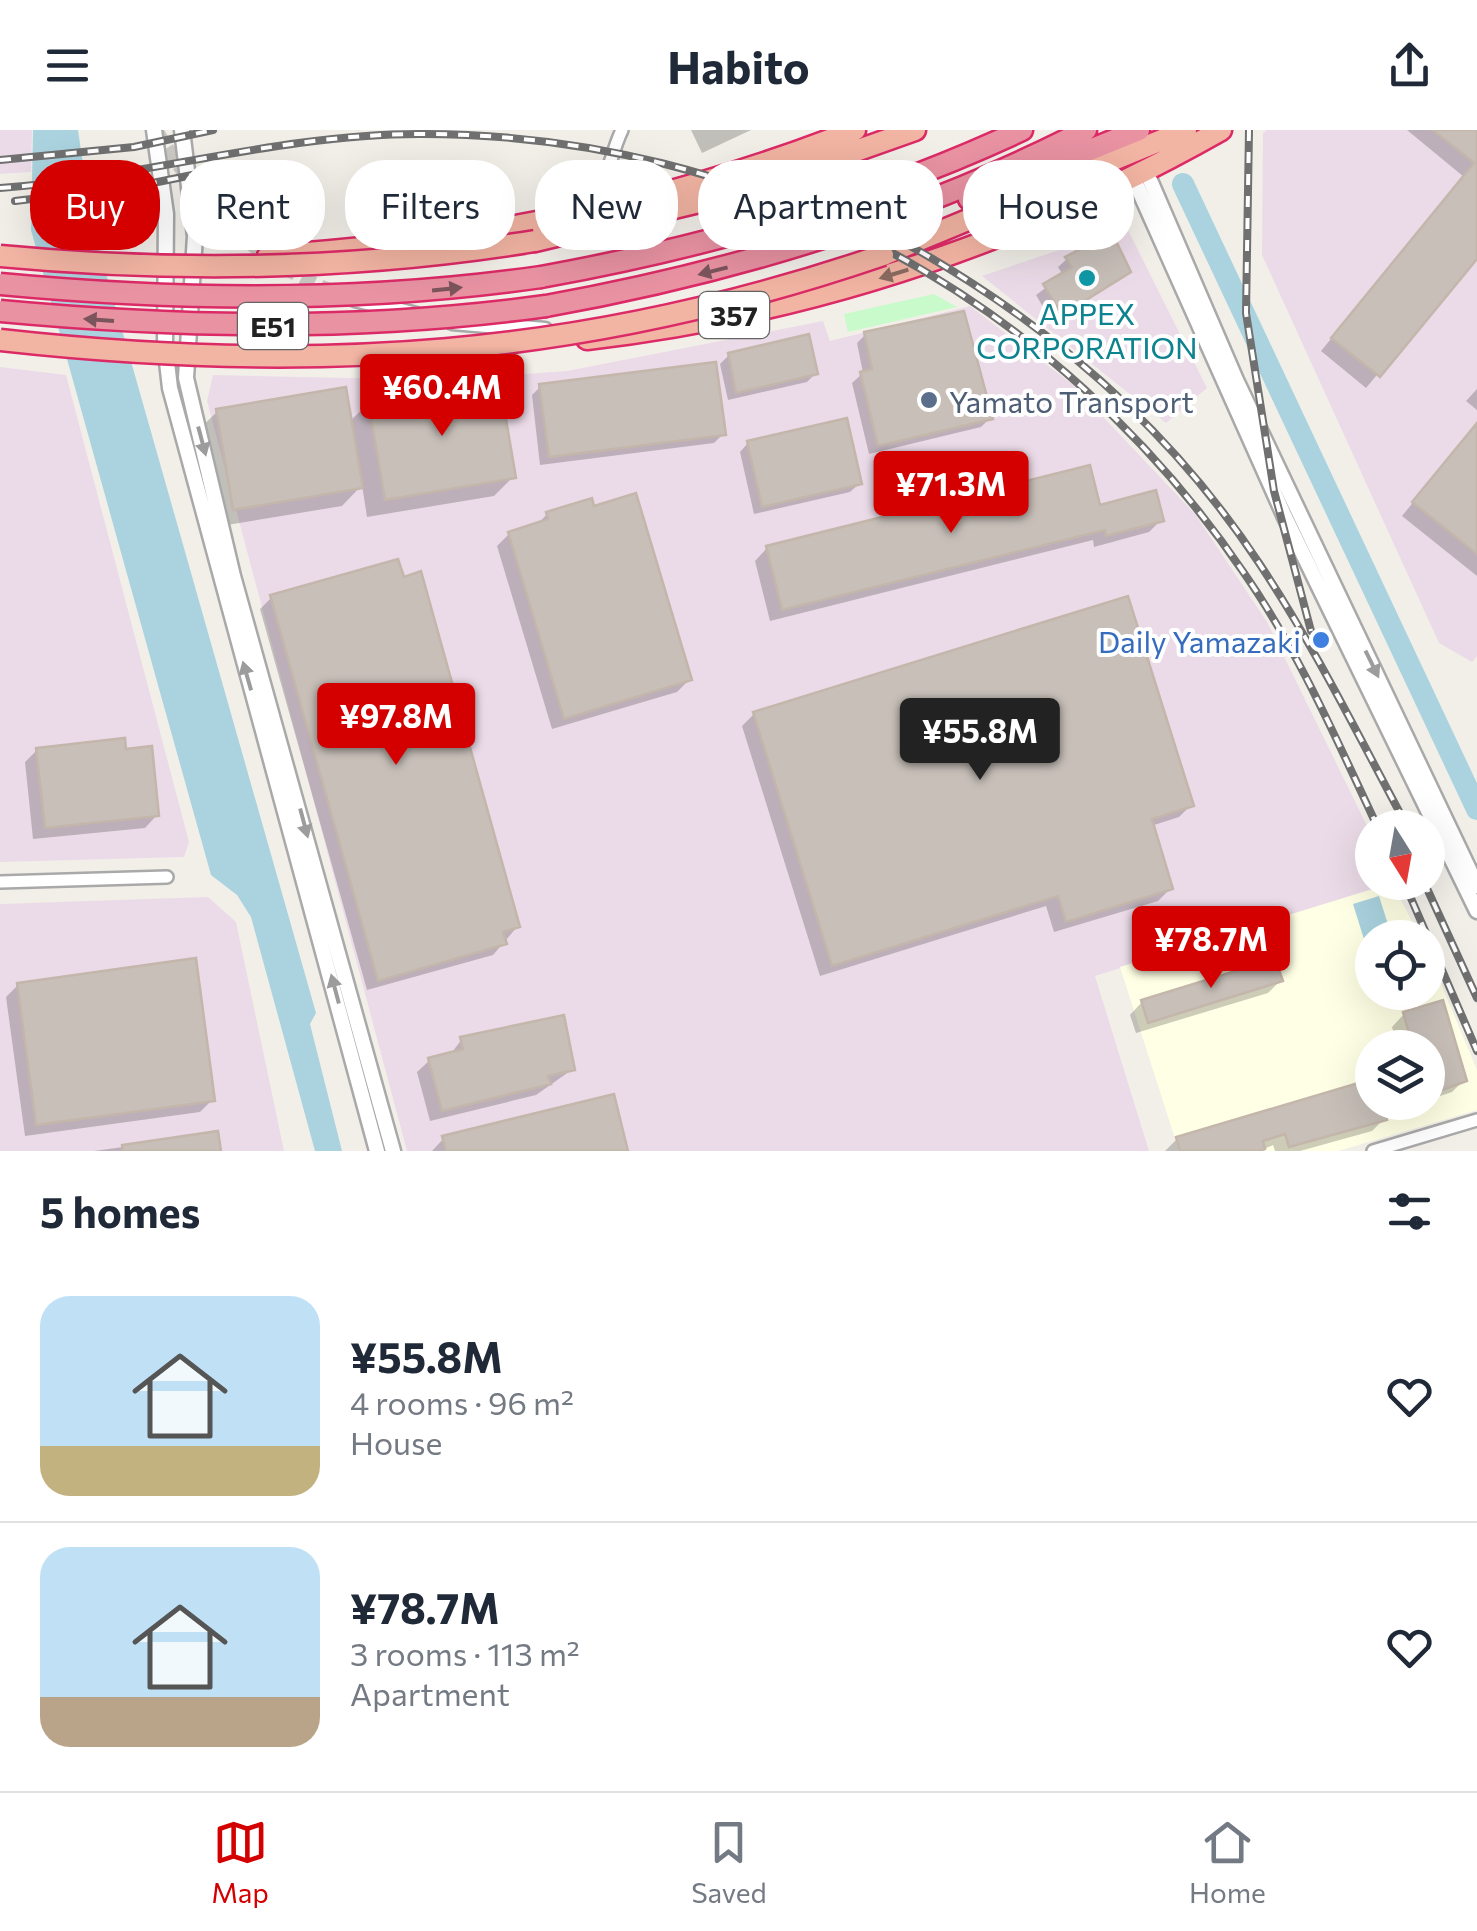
<!DOCTYPE html>
<html lang="en">
<head>
<meta charset="utf-8">
<style>
  :root { --surface:#fff; --page:#f2f2f3; --text:#1f2937; --muted:#747a83; --line:#e0e1e3; --accent:#d40000 }
  body { margin:0; font-family:Commissioner,sans-serif; background:var(--page); color:var(--text); height:100vh; display:flex; flex-direction:column; font-size:38px; white-space:nowrap }
  * { box-sizing:border-box; margin:0 }
  p { font-size:32px; color:var(--muted) }
  .icon { flex:none; width:55px; height:55px; fill:none; stroke:currentColor; stroke-width:2; stroke-linecap:round; stroke-linejoin:round }
  .map { position:relative; height:1021px; overflow:hidden }
  .side { display:flex; flex-direction:column; background:var(--surface); flex:1 }
  .side>* { flex:none }
  .banner { position:absolute; left:30px; top:30px; width:1418px; height:90px; display:flex; gap:20px }
  .needle { width:65px; rotate:169deg }
  .fabs { position:absolute; left:1355px; top:680px; display:grid; gap:20px }
  .fabs a { display:grid; place-items:center; width:90px; height:90px; border-radius:50%; background:var(--surface); box-shadow:0 10px 40px #0002; font-size:50px }
  .price { position:absolute; translate:-50% -85px; padding:0 22px; border-radius:10px; background:var(--accent); color:#fff; font-size:32px; line-height:65px; filter:drop-shadow(0 2px 5px #0008) }
  .price::after { content:''; position:absolute; left:50%; top:60px; width:30px; height:22px; margin-left:-15px; background:inherit; clip-path:polygon(0 0,100% 0,50% 100%) }
  .price.current { background:#222; color:#fff }
  ul { padding:0; list-style:none }
  li { display:flex; align-items:center; gap:30px; height:250px; padding:0 40px }
  li+li { border-top:2px solid var(--line) }
  li span { display:grid; place-items:center; flex:none; width:280px; height:200px; border-radius:30px; color:#555 }
  li>.icon { margin-inline-start:auto }
  span .icon { width:120px; height:120px; fill:#fffc; stroke-width:1 }
  li b { font-size:42px }
  h2 { display:flex; justify-content:space-between; align-items:center; height:120px; padding:0 40px; font-size:42px }
  .chip { padding:0 35px; border-radius:40px; background:var(--surface); box-shadow:0 10px 40px #0002; font-size:35px; line-height:90px }
  .chip.current { background:var(--accent); color:#fff }
  header { display:flex; justify-content:space-between; align-items:center; height:130px; padding:0 40px; background:var(--surface); font-size:45px; font-weight:700 }
  .tabs { display:flex; justify-content:space-around; align-items:center; height:140px; border-top:2px solid var(--line); background:var(--surface); font-size:28px; color:var(--muted) }
  .tabs a { display:grid; justify-items:center; gap:5px }
  .tabs .current { color:var(--accent) }
  .map>svg:first-child { display:block }
</style>
</head>
<body>
<header><svg class="icon" aria-label="menu" viewBox="0 0 24 24"><path d="M4 6h16M4 12h16M4 18h16"/></svg>Habito<svg class="icon" aria-label="share" viewBox="0 0 24 24"><path d="M12 15V3M7 8l5-5 5 5M5 13v7h14v-7"/></svg></header>
<div class="map">
<svg width="1477" height="1021" viewBox="0 0 1477 1021">
  <rect width="100%" height="100%" fill="#f2efe9"/>
  <path fill="#ebdbe8" d="M 0,0 L 32,0 L 31,42 L 0,44 Z
    M 1267,0 L 1477,0 L 1477,526 L 1472,532 L 1439,513 L 1262,125 L 1263,3 Z
    M 1123,90 L 1207,258 L 1166,293 L 982,146 L 1068,117 Z
    M 970,176 L 1072,254 L 1195,384 L 1267,492 L 1372,706 L 1372,752 L 1392,753 L 1095,846 L 1149,1021 L 407,1021 L 207,271 L 213,245 L 443,250 L 567,241 L 823,191 L 830,211 Z
    M 0,237 L 66,245 L 189,712 L 184,727 L 0,732 Z
    M 208,767 L 236,792 L 284,1021 L 0,1021 L 0,774 Z"/>
  <path fill="#ffffe5" fill-rule="evenodd" d="M 1392,753 L 1420,807 L 1372,808 L 1372,862 L 1428,862 L 1428,823 L 1477,940 L 1477,980 L 1338,1021 L 1179,1021 L 1120,837 ZM 1372,918 L 1428,918 L 1428,972 L 1372,972 Z"/>
  <path fill="#c8facc" d="M 934,164 L 957,177 L 848,202 L 844,184 Z"/>
  <path fill="#aad3df" d="M 33,0 L 78,0 L 92,94 L 316,883 L 310,894 L 342,1021 L 315,1021 L 251,787 L 237,765 L 211,745 L 31,100 Z
    M 1379,766 L 1392,807 L 1372,808 L 1372,821 L 1368,822 L 1353,774 Z"/>
  <path fill="#0003" d="M 691,0 L 751,0 L 702,23 Z
    M 1407,0 L 1477,0 L 1477,125 L 1366,258 L 1321,221 L 1464,47 Z
    M 1067,129 L 1128,142 L 1052,192 L 1036,165 L 1063,145 L 1058,137 Z
    M 866,204 L 990,288 L 981,297 L 869,324 L 852,253 L 863,243 L 857,213 Z
    M 729,225 L 816,243 L 807,252 L 728,270 L 720,234 Z
    M 541,256 L 723,304 L 714,313 L 540,335 L 532,265 Z
    M 1477,259 L 1477,280 L 1466,271 Z
    M 370,272 L 513,347 L 494,366 L 367,387 L 362,355 L 342,376 L 215,397 L 198,300 L 217,282 L 349,292 Z
    M 1477,294 L 1477,446 L 1402,386 Z
    M 748,313 L 859,354 L 850,362 L 754,384 L 740,322 Z
    M 1098,378 L 1161,390 L 1149,402 L 1094,417 L 1093,410 L 770,491 L 755,431 L 767,418 Z
    M 547,384 L 690,549 L 677,562 L 552,599 L 497,416 L 509,404 L 536,396 Z
    M 271,468 L 517,797 L 493,825 L 367,860 L 260,479 Z
    M 754,584 L 1191,675 L 1179,687 L 1151,696 L 1170,759 L 1158,771 L 1054,802 L 1046,776 L 820,846 L 742,596 Z
    M 37,620 L 124,622 L 157,685 L 145,698 L 33,709 L 25,632 Z
    M 1280,851 L 1268,863 L 1136,903 L 1130,885 L 1142,872 Z
    M 18,855 L 212,970 L 200,982 L 25,1006 L 6,867 Z
    M 1404,884 L 1464,950 L 1452,962 L 1428,970 L 1428,918 L 1398,918 L 1392,897 Z
    M 462,909 L 573,939 L 536,965 L 430,991 L 417,942 L 430,930 L 450,925 Z
    M 1372,952 L 1372,972 L 1420,972 L 1383,985 L 1384,989 L 1372,1001 L 1300,1021 L 1275,1021 L 1273,1015 L 1260,1021 L 1165,1021 L 1177,1009 Z
    M 216,1004 L 218,1021 L 94,1021 Z
    M 444,1008 L 625,1021 L 432,1021 Z"/>
  <g fill="none" stroke-linecap="round" stroke-linejoin="round">
    <path stroke="#aad3df" stroke-width="22" d="M 1183,54 L 1477,679"/>
  </g>
  <path fill="#c7bfb8" stroke="#c4b6ab" stroke-width="2.5" d="M 1433,0 L 1477,0 L 1477,129 L 1380,247 L 1331,208 L 1474,33 Z
    M 1107,105 L 1112,115 L 1117,113 L 1131,142 L 1062,185 L 1043,154 L 1072,137 L 1065,127 Z
    M 964,181 L 993,289 L 878,316 L 860,242 L 872,239 L 864,202 Z
    M 809,204 L 818,244 L 736,263 L 728,223 Z
    M 716,232 L 726,305 L 549,327 L 539,254 Z
    M 499,248 L 516,348 L 385,370 L 368,270 Z
    M 346,257 L 363,358 L 233,380 L 216,279 Z
    M 847,288 L 862,354 L 762,377 L 747,311 Z
    M 1477,293 L 1477,424 L 1412,372 Z
    M 1090,335 L 1100,375 L 1156,360 L 1164,391 L 1106,406 L 1105,400 L 782,480 L 766,416 Z
    M 636,363 L 692,550 L 564,589 L 508,402 L 548,389 L 546,382 L 592,368 L 594,376 Z
    M 398,429 L 404,447 L 421,441 L 520,797 L 503,802 L 507,814 L 378,851 L 270,465 Z
    M 1128,466 L 1194,676 L 1152,689 L 1173,759 L 1066,792 L 1058,766 L 832,836 L 753,582 Z
    M 125,608 L 126,619 L 152,616 L 159,686 L 45,698 L 36,618 Z
    M 196,828 L 215,971 L 36,995 L 17,853 Z
    M 1275,829 L 1283,851 L 1148,893 L 1141,870 Z
    M 1443,870 L 1467,951 L 1428,965 L 1428,918 L 1413,918 L 1403,882 Z
    M 564,885 L 575,940 L 548,946 L 551,954 L 442,981 L 428,928 L 463,919 L 460,907 Z
    M 1372,949 L 1372,972 L 1382,972 L 1387,990 L 1289,1017 L 1285,1004 L 1263,1011 L 1265,1019 L 1259,1021 L 1180,1021 L 1176,1007 Z
    M 614,964 L 628,1021 L 446,1021 L 442,1006 Z
    M 218,1001 L 221,1021 L 123,1021 L 122,1015 Z"/>
  <g fill="none" stroke-linecap="round" stroke-linejoin="round">
    <path stroke="#c8c6c1" stroke-width="14" stroke-dasharray="14 7" stroke-linecap="butt" d="M 156,0 C 199,72 251,128 329,160"/>
    <g stroke="#a9a9a9" stroke-width="16">
      <path id="minor" d="M 582,78 C 609,58 608,29 622,0
        M 0,752 L 167,747
        M 1373,1021 L 1477,990"/>
    </g>
    <g stroke="#a9a9a9" stroke-width="19">
      <path id="tertiary" d="M 154,0 L 166,84 L 165,215 L 170,258 L 377,1021
        M 182,0 L 195,106 L 186,248 L 233,446 L 393,1021
        M 1146,41 L 1236,250 L 1477,756
        M 1133,47 L 1284,385 L 1477,781
        M 355,169 L 416,185
        M 452,192 L 545,200"/>
    </g>
    <g stroke="#dc2a67" stroke-width="25">
      <path id="trunk" d="M 535,111 L 737,63 L 915,0
        M 883,125 L 1186,0
        M 268,126 C 468,113 669,74 855,0
        M 587,209 C 811,183 1025,111 1221,0"/>
    </g>
    <g stroke="#dc2a67" stroke-width="25">
      <path id="motorway" d="M 969,69 L 1139,0
        M 541,147 C 707,117 868,72 1022,0
        M 546,176 C 734,142 915,88 1086,0"/>
    </g>
    <use href="#minor" stroke="#fff" stroke-width="11"/>
    <use href="#tertiary" stroke="#fff" stroke-width="14"/>
    <use href="#trunk" stroke="#f2b4a3" stroke-width="20"/>
    <use href="#motorway" stroke="#e892a2" stroke-width="20"/>
    <g stroke="#707070" stroke-width="8">
      <path id="rail" d="M 1249,0 L 1246,183 L 1274,361 L 1311,501
        M 0,30 L 134,17 L 213,0
        M 0,58 C 141,48 278,4 419,4 C 754,3 1057,168 1244,443 C 1299,522 1337,611 1378,698
        M 15,71 L 138,56 L 217,40
        M 862,90 C 1021,171 1160,283 1259,433 C 1315,517 1360,609 1408,698
        M 1404,752 L 1477,921
        M 1424,752 L 1477,868"/>
    </g>
    <use href="#rail" stroke="#fff" stroke-width="4" stroke-dasharray="11" stroke-linecap="butt"/>
    <g stroke="#dc2a67" stroke-width="25" stroke-linecap="butt">
      <path id="trunk-bridge" d="M 0,126 C 180,143 356,140 535,111
        M 0,210 C 314,245 582,228 883,125"/>
    </g>
    <g stroke="#dc2a67" stroke-width="25" stroke-linecap="butt">
      <path id="motorway-bridge" d="M 0,154 C 181,171 361,173 541,147
        M 0,181 C 183,198 363,201 546,176"/>
    </g>
    <use href="#trunk-bridge" stroke="#f2b4a3" stroke-width="20"/>
    <use href="#motorway-bridge" stroke="#e892a2" stroke-width="20"/>
  </g>
  <defs><path id="oneway-solid" d="M-6-.8H1V-3.2L6.5 0L1 3.2V.8H-6Z" transform="scale(2.5)"/></defs>
  <g fill="#7b545c">
    <use href="#oneway-solid" transform="translate(713 141) rotate(166)"/>
    <use href="#oneway-solid" transform="translate(447 159) rotate(-6)"/>
    <use href="#oneway-solid" transform="translate(99 190) rotate(-176)"/>
  </g>
  <use fill="#8a6b62" href="#oneway-solid" transform="translate(894 144) rotate(163)"/>
  <g fill="#9c9c9c">
    <use href="#oneway-solid" transform="translate(202 311) rotate(75)"/>
    <use href="#oneway-solid" transform="translate(1372 534) rotate(64)"/>
    <use href="#oneway-solid" transform="translate(247 546) rotate(-106)"/>
    <use href="#oneway-solid" transform="translate(304 693) rotate(75)"/>
    <use href="#oneway-solid" transform="translate(335 859) rotate(-105)"/>
  </g>
  <circle fill="#0f9aa8" stroke="#fff" stroke-width="4" cx="1087" cy="148" r="10"/>
  <circle fill="#5c6f8a" stroke="#fff" stroke-width="4" cx="929" cy="270" r="10"/>
  <circle fill="#3f7fe0" stroke="#fff" stroke-width="4" cx="1321" cy="510" r="10"/>
  <g text-anchor="middle" dominant-baseline="central" stroke-width="8" stroke-linejoin="round" paint-order="stroke">
    <g fill="#fff" stroke="#646464" stroke-width="2.5">
      <rect x="699" y="162" width="70" height="46" rx="8"/>
      <rect x="238" y="173" width="70" height="46" rx="8"/>
    </g>
    <g font-size="28" font-weight="bold" fill="#222">
      <text x="734" y="185">357</text>
      <text x="273" y="196">E51</text>
    </g>
    <g font-size="30" fill="#0d838f" stroke="#fff">
      <text x="1087" y="182">APPEX<tspan x="1087" dy="34">CORPORATION</tspan></text>
    </g>
    <g font-size="30" fill="#4e5e75" stroke="#fff" text-anchor="start">
      <text x="949" y="270">Yamato Transport</text>
    </g>
    <g font-size="30" fill="#366cbe" stroke="#fff" text-anchor="end">
      <text x="1301" y="510">Daily Yamazaki</text>
    </g>
  </g>
</svg>
<div class="fabs">
<a><svg class="needle" viewBox="-14 -14 28 28"><path d="M0-13l5 13h-10z" fill="#e53935"/><path d="M0 13l5-13h-10z" fill="#747a83"/></svg></a>
<a><svg class="icon" aria-label="locate" viewBox="0 0 24 24"><circle cx="12" cy="12" r="6"/><path d="M12 2v4M12 18v4M2 12h4M18 12h4"/></svg></a>
<a><svg class="icon" aria-label="layers" viewBox="0 0 24 24"><path d="M12 4l9 5-9 5-9-5zM3 14l9 5 9-5"/></svg></a>
</div>
<b class="price" style="left:442px;top:309px">¥60.4M</b>
<b class="price" style="left:951px;top:406px">¥71.3M</b>
<b class="price" style="left:396px;top:638px">¥97.8M</b>
<b class="price current" style="left:980px;top:653px">¥55.8M</b>
<b class="price" style="left:1211px;top:861px">¥78.7M</b>
<div class="banner">
<a class="chip current">Buy</a>
<a class="chip">Rent</a>
<a class="chip">Filters</a>
<a class="chip">New</a>
<a class="chip">Apartment</a>
<a class="chip">House</a>
</div>
</div>
<section class="side">
<h2>5 homes<svg class="icon" aria-label="filters" viewBox="0 0 24 24"><path d="M4 7h16M4 17h16"/><circle cx="9" cy="7" r="2"/><circle cx="15" cy="17" r="2"/></svg></h2>
<ul>
<li><span style="background:linear-gradient(#bfe0f5 75%,#c2b280 0)"><svg class="icon" aria-label="home" viewBox="0 0 24 24"><path d="M3 11l9-7 9 7M6 9v11h12V9"/></svg></span><div><b>¥55.8M</b><p>4 rooms · 96 m²</p><p>House</p></div><svg class="icon" aria-label="heart" viewBox="0 0 24 24"><path d="M12 20l-8-8c-3-5 5-10 8-4 3-6 11-1 8 4z"/></svg></li>
<li><span style="background:linear-gradient(#bfe0f5 75%,#b9a48a 0)"><svg class="icon" aria-label="home" viewBox="0 0 24 24"><path d="M3 11l9-7 9 7M6 9v11h12V9"/></svg></span><div><b>¥78.7M</b><p>3 rooms · 113 m²</p><p>Apartment</p></div><svg class="icon" aria-label="heart" viewBox="0 0 24 24"><path d="M12 20l-8-8c-3-5 5-10 8-4 3-6 11-1 8 4z"/></svg></li>
</ul>
</section>
<nav class="tabs">
<a class="current"><svg class="icon" aria-label="map" viewBox="0 0 24 24"><path d="M3 6l6-2 6 2 6-2v14l-6 2-6-2-6 2zM9 4v14M15 6v14"/></svg>Map</a>
<a><svg class="icon" aria-label="saved" viewBox="0 0 24 24"><path d="M7 4h10v16l-5-4-5 4z"/></svg>Saved</a>
<a><svg class="icon" aria-label="home" viewBox="0 0 24 24"><path d="M3 11l9-7 9 7M6 9v11h12V9"/></svg>Home</a>
</nav>
</body>
</html>
